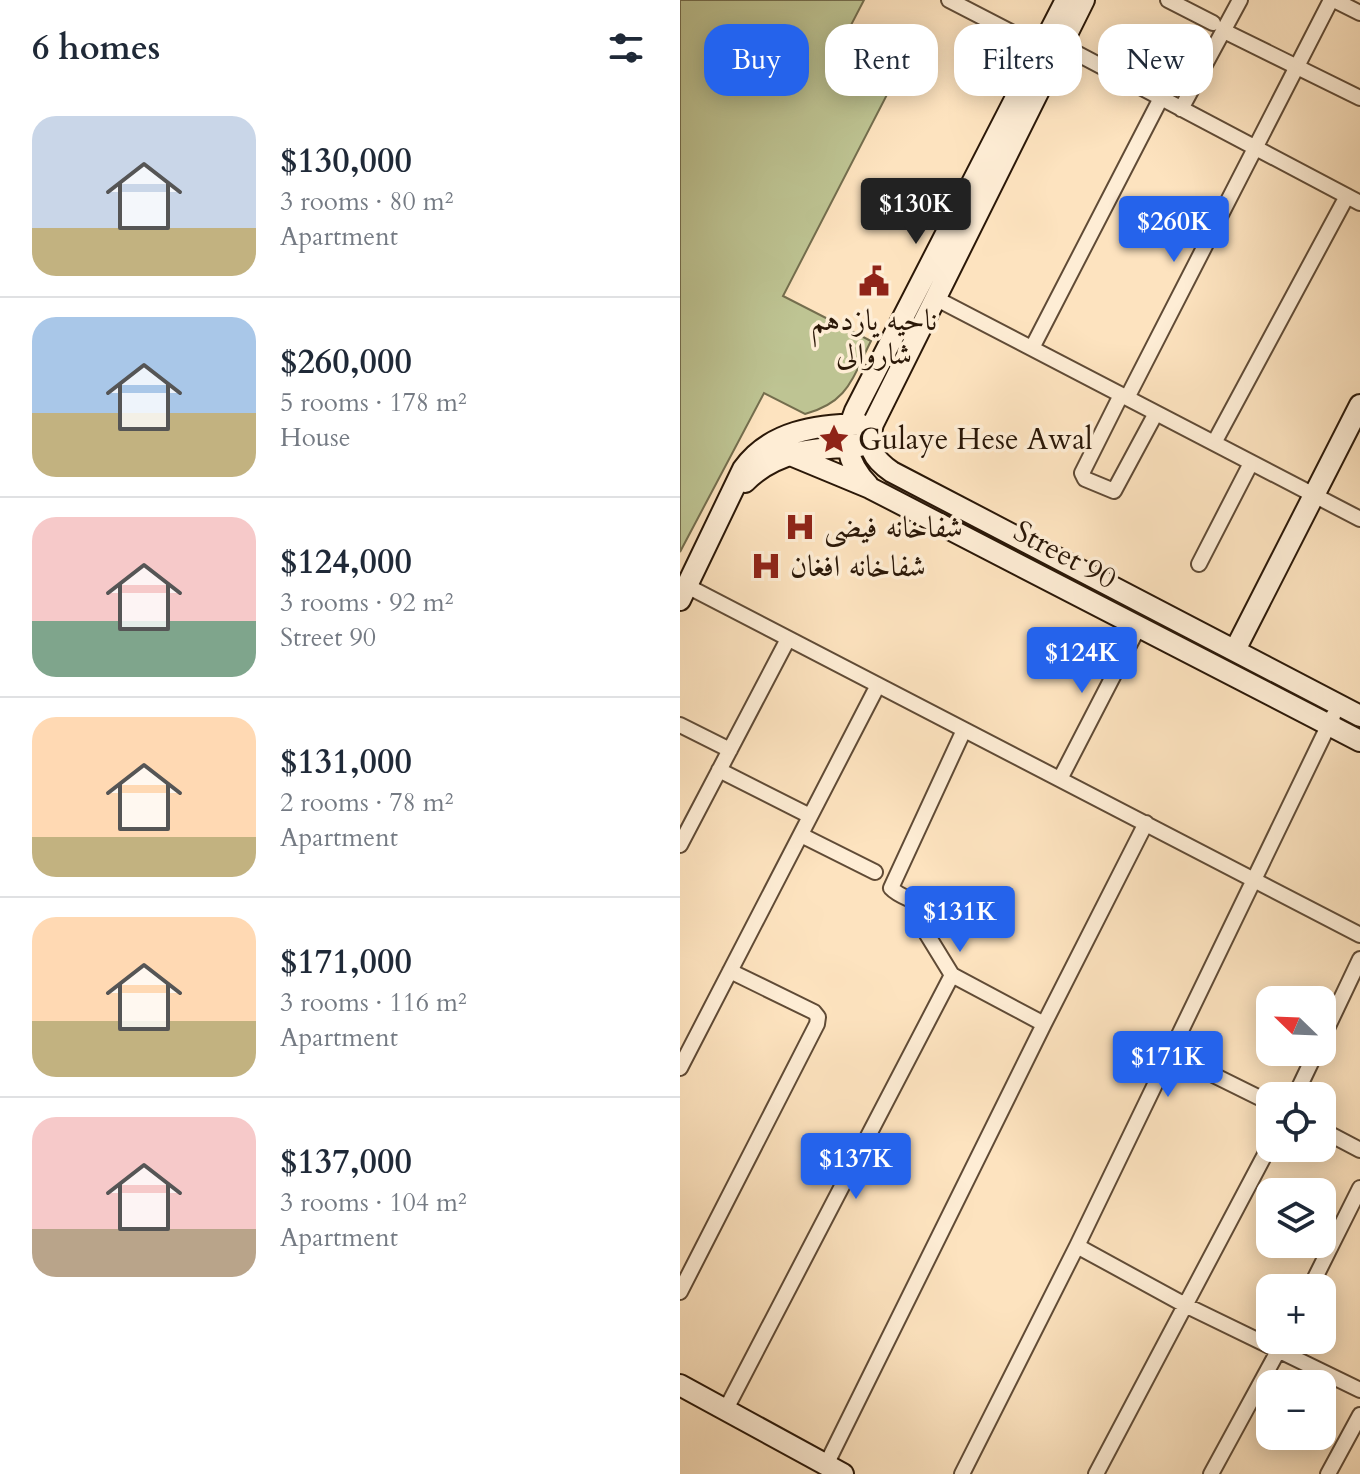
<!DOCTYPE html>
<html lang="en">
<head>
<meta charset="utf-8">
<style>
  :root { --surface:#fff; --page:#f6f6f7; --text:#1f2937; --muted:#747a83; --line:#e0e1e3; --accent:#2563eb }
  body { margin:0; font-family:Cardo,Amiri,serif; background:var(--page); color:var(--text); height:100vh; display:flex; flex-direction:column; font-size:30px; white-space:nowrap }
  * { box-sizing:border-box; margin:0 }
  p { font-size:26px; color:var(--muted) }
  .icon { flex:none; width:44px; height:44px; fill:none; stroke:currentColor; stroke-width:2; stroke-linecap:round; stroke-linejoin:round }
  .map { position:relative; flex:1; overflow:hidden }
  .panel { display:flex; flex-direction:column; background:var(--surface); width:680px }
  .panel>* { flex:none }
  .guide { position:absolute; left:24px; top:24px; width:536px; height:72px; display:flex; gap:16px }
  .needle { width:52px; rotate:293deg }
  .buttons { position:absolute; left:576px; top:986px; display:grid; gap:16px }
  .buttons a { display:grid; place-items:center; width:80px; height:80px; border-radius:16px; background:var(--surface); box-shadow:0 4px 20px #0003; font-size:40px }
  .price { position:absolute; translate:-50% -68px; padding:0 18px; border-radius:8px; background:var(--accent); color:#fff; font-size:26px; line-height:52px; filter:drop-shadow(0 2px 4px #0008) }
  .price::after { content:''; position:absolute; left:50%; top:48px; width:24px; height:18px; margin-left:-12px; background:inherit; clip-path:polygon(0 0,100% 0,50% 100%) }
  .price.selected { background:#222; color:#fff }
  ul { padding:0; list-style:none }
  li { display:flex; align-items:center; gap:24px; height:200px; padding:0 32px }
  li+li { border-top:2px solid var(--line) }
  li span { display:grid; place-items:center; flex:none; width:224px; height:160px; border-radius:24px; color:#555 }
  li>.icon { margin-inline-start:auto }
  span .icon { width:96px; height:96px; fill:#fffc; stroke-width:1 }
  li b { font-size:34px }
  h2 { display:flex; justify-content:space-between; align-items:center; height:96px; padding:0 32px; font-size:34px }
  .pill { padding:0 28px; border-radius:24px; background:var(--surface); box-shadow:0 4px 20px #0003; font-size:28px; line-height:72px }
  .pill.selected { background:var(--accent); color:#fff }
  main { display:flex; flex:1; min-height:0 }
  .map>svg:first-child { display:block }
</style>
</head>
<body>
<main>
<section class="panel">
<h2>6 homes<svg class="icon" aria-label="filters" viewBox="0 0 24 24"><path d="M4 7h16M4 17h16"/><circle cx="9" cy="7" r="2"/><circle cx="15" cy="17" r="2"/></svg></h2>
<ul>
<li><span style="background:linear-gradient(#c9d6e8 70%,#c2b280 0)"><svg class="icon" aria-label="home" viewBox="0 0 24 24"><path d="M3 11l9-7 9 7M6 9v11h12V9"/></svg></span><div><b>$130,000</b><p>3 rooms · 80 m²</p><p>Apartment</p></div></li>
<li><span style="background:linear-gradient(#a9c7e8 60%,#c2b280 0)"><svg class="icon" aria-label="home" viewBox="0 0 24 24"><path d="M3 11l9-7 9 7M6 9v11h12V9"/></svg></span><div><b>$260,000</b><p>5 rooms · 178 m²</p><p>House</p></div></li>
<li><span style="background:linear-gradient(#f6c9c9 65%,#7fa58c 0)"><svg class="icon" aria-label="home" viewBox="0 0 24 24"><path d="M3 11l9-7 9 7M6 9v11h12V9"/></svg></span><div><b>$124,000</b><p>3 rooms · 92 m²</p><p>Street 90</p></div></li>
<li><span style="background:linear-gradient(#ffd9b3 75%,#c2b280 0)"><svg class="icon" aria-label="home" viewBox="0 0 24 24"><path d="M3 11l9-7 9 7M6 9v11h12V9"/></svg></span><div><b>$131,000</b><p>2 rooms · 78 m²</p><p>Apartment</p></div></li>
<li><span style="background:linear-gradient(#ffd9b3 65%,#c2b280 0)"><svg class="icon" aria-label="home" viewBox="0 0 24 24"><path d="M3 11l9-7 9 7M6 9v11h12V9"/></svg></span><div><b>$171,000</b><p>3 rooms · 116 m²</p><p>Apartment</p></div></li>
<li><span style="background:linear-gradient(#f6c9c9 70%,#b9a48a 0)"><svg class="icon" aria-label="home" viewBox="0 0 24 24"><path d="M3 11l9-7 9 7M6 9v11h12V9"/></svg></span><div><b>$137,000</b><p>3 rooms · 104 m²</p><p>Apartment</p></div></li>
</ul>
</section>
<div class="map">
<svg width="680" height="1474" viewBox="0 0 680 1474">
  <rect width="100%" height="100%" fill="#fde3bf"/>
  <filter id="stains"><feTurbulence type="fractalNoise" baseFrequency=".0025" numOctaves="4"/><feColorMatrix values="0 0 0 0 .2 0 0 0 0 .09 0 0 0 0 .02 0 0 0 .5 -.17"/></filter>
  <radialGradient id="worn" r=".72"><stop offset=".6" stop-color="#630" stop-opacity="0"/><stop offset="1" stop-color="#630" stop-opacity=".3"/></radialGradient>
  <path fill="#bec493" stroke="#746e4e" stroke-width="2" d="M 0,0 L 184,0 L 171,25 L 228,54 L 103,296 L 191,341 C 172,378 169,402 125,414 L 84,393 L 0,552 Z"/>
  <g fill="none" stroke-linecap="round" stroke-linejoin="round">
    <g stroke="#604b36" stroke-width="18">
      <path id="street" d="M 269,0 L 368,51
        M 488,0 L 533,23
        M 654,0 L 680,13
        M 544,31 L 680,98
        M 381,45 L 680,203
        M 501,109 L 560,0
        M 255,298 L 680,519
        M 352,348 L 481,98
        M 441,395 L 402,473 L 405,479 L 434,491 L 476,413
        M 447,398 L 651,0
        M 534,443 L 667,196
        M 519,564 L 571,463
        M 7,586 L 680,935
        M 0,725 L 50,750
        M 284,730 L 211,888 C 222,900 243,900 250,915 L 244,927 L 245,931 L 272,975 L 364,1024
        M 39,770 L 130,816
        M 380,779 L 458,628
        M 121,835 L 195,872
        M 0,845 L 108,639
        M 642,1039 L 680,959
        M 489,1053 L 590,1103
        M 0,1068 L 198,685
        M 615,1096 L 636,1052
        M 642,1130 L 680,1150
        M 397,1246 L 505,1305 L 680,1390
        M 630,1288 L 680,1188
        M 0,1292 L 137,1024 L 138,1017 L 134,1012 L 50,971
        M 46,1409 L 272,975
        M 146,1465 L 364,1024 L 466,823
        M 282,1474 L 397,1246 L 653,716
        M 416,1474 L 590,1145
        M 531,1474 L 604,1340
        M 648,1474 L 680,1415"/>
    </g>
    <g stroke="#2b1808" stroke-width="24">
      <path id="secondary" d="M 404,0 L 193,424 C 186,447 193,459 212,472 L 680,716
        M 108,454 L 190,488 L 680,741
        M 65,482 C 96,450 137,448 180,446
        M 188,485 C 166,462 163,441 175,411 L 386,0
        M 0,600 L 63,469 C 90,431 137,425 180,424
        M 555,650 L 680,405
        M 0,1385 L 163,1474"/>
    </g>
    <use href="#street" stroke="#feedd5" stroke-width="14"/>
    <use href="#secondary" stroke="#feedd5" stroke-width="20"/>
  </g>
  <defs>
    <g id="civic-bare" transform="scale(2.4)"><path d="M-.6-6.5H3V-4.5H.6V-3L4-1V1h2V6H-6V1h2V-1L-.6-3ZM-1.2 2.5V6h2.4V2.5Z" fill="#8f2418" stroke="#feedd5" stroke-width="2.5" paint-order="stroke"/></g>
    <g id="sight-bare" transform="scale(2.4)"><path d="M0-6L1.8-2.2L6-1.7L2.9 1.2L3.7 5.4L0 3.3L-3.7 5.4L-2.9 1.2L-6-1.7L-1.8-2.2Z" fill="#8f2418" stroke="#feedd5" stroke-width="2.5" paint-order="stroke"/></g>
    <g id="hospital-bare" transform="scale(2.4)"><path d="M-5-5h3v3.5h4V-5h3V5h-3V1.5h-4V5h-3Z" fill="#8f2418" stroke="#feedd5" stroke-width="2.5" paint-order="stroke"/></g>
  </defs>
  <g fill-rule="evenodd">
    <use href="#civic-bare" x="194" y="281"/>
    <use href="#sight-bare" x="154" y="439"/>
    <use href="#hospital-bare" x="120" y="527"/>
    <use href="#hospital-bare" x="86" y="566"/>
  </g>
  <g text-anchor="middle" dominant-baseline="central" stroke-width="7" stroke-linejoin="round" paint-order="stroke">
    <g font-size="30" fill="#2b1808" stroke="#feedd5" text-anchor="start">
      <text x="194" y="320" text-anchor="middle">ناحیه یازدهم<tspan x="194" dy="34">شاروالی</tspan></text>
      <text x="178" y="439">Gulaye Hese Awal</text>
      <text x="144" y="527">شفاخانه فیضی</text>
      <text x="110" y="566">شفاخانه افغان</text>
    </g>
    <g font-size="30" fill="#2b1808" stroke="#feedd5">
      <text transform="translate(385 555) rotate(28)">Street 90</text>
    </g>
  </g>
  <rect width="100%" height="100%" filter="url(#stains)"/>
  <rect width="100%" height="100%" fill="url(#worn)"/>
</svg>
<div class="buttons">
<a><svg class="needle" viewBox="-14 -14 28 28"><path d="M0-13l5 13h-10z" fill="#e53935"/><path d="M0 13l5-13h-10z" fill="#747a83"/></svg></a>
<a><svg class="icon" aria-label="locate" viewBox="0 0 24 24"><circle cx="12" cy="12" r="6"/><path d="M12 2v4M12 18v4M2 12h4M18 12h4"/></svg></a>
<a><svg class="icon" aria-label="layers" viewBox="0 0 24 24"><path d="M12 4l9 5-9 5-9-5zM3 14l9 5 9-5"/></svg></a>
<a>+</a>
<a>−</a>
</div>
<b class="price selected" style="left:236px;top:246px">$130K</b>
<b class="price" style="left:494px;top:264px">$260K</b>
<b class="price" style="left:402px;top:695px">$124K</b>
<b class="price" style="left:280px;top:954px">$131K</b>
<b class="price" style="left:488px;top:1099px">$171K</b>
<b class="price" style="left:176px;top:1201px">$137K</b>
<div class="guide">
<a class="pill selected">Buy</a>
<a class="pill">Rent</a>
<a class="pill">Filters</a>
<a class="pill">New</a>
</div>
</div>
</main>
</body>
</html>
